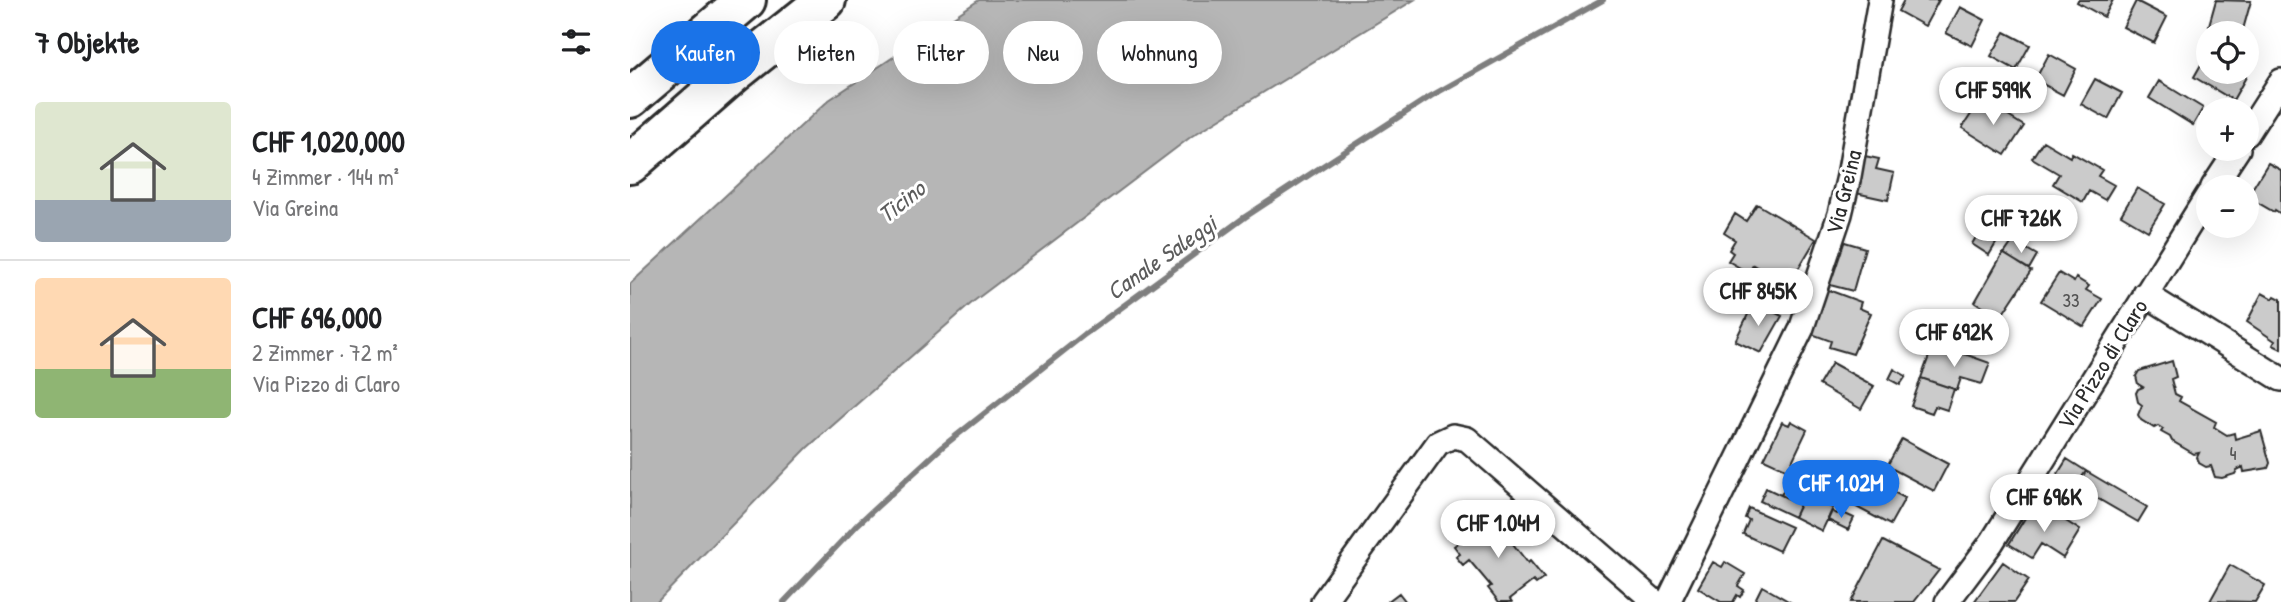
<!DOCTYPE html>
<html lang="de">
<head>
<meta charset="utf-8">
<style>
  :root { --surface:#fff; --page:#f6f6f6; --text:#202124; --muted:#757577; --line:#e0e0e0; --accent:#1a73e8 }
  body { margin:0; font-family:"Patrick Hand",sans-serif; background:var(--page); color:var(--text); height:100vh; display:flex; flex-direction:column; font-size:26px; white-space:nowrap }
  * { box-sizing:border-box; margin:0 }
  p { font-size:23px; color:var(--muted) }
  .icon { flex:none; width:38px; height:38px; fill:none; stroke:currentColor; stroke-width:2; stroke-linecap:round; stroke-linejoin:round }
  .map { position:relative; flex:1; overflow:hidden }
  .sheet { display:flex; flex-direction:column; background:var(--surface); width:630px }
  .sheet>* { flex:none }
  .guide { position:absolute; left:21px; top:21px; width:665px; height:63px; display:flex; gap:14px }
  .controls { position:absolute; left:1566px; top:21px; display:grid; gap:14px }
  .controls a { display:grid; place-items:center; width:63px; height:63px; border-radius:50%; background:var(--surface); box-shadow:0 7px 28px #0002; font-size:35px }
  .price { position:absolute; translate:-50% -60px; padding:0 16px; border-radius:24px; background:#fff; color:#222; font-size:23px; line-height:46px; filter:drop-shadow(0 2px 4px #0008) }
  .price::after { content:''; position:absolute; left:50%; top:42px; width:21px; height:16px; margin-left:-10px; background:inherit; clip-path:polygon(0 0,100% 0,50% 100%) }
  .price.on { background:var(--accent); color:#fff }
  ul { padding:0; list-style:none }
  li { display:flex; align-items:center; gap:21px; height:175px; padding:0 35px }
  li+li { border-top:2px solid var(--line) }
  li span { display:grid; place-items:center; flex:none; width:196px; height:140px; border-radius:7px; color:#555 }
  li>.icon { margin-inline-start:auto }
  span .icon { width:84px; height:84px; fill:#fffc; stroke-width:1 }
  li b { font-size:30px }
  h2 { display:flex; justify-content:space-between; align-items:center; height:84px; padding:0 35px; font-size:30px }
  .pill { padding:0 24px; border-radius:32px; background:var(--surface); box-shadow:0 7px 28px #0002; font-size:24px; line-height:63px }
  .pill.on { background:var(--accent); color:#fff }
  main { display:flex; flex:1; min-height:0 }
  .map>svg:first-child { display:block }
</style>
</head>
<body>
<main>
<section class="sheet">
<h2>7 Objekte<svg class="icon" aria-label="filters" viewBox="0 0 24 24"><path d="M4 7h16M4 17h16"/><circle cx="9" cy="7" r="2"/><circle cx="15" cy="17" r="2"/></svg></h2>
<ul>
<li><span style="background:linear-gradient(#dfe7d0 70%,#9aa5b1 0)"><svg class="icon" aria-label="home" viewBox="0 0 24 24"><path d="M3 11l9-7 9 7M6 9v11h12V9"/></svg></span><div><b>CHF 1,020,000</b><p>4 Zimmer · 144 m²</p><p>Via Greina</p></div></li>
<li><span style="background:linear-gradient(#ffd9b3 65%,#8fb573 0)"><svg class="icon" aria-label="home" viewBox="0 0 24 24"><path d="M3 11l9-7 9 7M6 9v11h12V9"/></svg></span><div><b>CHF 696,000</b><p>2 Zimmer · 72 m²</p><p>Via Pizzo di Claro</p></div></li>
</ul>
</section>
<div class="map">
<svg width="1651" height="602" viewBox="0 0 1651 602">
  <rect width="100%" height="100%" fill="#fff"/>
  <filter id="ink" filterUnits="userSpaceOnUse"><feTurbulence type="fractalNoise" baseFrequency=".0143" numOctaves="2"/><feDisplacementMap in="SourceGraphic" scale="14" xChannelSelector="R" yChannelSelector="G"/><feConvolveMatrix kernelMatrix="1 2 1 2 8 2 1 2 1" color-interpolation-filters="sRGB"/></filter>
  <g filter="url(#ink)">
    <path fill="#b6b6b6" stroke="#7e7e7e" stroke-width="2" d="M 349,0 L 784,0 L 562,136 L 344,301 L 177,448 L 27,602 L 0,602 L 0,284 L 199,100 Z"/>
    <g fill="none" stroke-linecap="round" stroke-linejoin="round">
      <path stroke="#7e7e7e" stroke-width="6" d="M 154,602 L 228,524 L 312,447 L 455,334 L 615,217 L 682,173 L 801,96 L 973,0"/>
    </g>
    <path fill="#cbcbcb" stroke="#2b2b2b" stroke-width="2" d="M 1274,0 L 1309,0 L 1295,26 L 1268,11 Z
      M 1448,0 L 1483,0 L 1474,17 L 1447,2 Z
      M 1586,0 L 1621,1 L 1612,33 L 1579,25 Z
      M 1506,1 L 1537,17 L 1524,43 L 1493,27 Z
      M 1330,7 L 1355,20 L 1342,46 L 1316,33 Z
      M 1375,32 L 1400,45 L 1386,70 L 1361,56 Z
      M 1419,54 L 1446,69 L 1433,95 L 1405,80 Z
      M 1577,54 L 1578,72 L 1608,72 L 1616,77 L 1603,100 L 1564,77 Z
      M 1465,79 L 1492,93 L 1478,119 L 1451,104 Z
      M 1529,81 L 1573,108 L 1563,125 L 1519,98 Z
      M 1351,99 L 1394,126 L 1375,155 L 1332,128 Z
      M 1413,141 L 1440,157 L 1442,153 L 1472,170 L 1468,176 L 1484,185 L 1475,200 L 1459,191 L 1453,202 L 1423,184 L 1429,174 L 1402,158 Z
      M 1230,155 L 1249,159 L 1246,169 L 1264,173 L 1258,200 L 1221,192 Z
      M 1638,163 L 1651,170 L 1651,214 L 1645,210 L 1644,212 L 1625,201 L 1626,198 L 1619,194 Z
      M 1507,188 L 1535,204 L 1518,231 L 1491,215 Z
      M 1127,204 L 1186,239 L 1158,286 L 1123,265 L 1119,273 L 1098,261 L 1103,253 L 1099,250 L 1105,240 L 1094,233 L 1105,214 L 1116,221 Z
      M 1356,220 L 1374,230 L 1359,255 L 1342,244 Z
      M 1208,240 L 1235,248 L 1223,291 L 1196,284 Z
      M 1383,241 L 1407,255 L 1399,269 L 1374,254 Z
      M 1373,253 L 1401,271 L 1370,318 L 1345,302 Z
      M 1429,273 L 1444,282 L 1446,278 L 1459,286 L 1456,290 L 1472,299 L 1454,327 L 1411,301 Z
      M 1193,288 L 1231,302 L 1229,308 L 1241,313 L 1223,354 L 1199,347 L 1201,341 L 1179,333 Z
      M 1632,293 L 1643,299 L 1645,296 L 1651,299 L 1651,349 L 1643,345 L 1645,341 L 1617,322 Z
      M 1124,302 L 1152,316 L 1131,353 L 1105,341 Z
      M 1322,311 L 1338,320 L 1329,336 L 1313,327 Z
      M 1310,326 L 1329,336 L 1317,354 L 1297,347 Z
      M 1302,348 L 1317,354 L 1319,351 L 1324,354 L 1326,351 L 1360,363 L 1352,384 L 1331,378 L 1327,390 L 1291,378 Z
      M 1542,361 L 1546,377 L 1541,379 L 1545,394 L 1551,397 L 1549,401 L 1586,422 L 1584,427 L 1597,435 L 1604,433 L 1605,439 L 1631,431 L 1640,463 L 1638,468 L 1614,472 L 1613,467 L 1607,470 L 1605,474 L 1592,478 L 1585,477 L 1581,466 L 1576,467 L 1569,463 L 1567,457 L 1569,453 L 1564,454 L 1542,441 L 1540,437 L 1531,432 L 1533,429 L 1528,426 L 1524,428 L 1511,420 L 1508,415 L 1512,405 L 1508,402 L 1506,393 L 1508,389 L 1513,387 L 1508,384 L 1506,376 L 1509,371 Z
      M 1202,363 L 1244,386 L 1231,409 L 1189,385 Z
      M 1264,369 L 1276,376 L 1270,385 L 1259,379 Z
      M 1291,378 L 1324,389 L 1317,410 L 1305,406 L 1302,413 L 1281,406 Z
      M 1161,421 L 1177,430 L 1158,470 L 1134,459 L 1152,422 L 1159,425 Z
      M 1272,439 L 1318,464 L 1304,491 L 1257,466 Z
      M 1437,459 L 1456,471 L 1426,519 L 1407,507 Z
      M 1456,471 L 1517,507 L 1508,522 L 1446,486 Z
      M 1232,475 L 1275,498 L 1260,525 L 1217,502 Z
      M 1159,479 L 1178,487 L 1170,504 L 1151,495 Z
      M 1136,488 L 1170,504 L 1164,517 L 1130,501 Z
      M 1175,494 L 1203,508 L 1192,531 L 1164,517 Z
      M 1403,505 L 1426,519 L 1428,516 L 1450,530 L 1433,558 L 1411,544 L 1402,558 L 1379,544 Z
      M 1119,508 L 1161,527 L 1149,551 L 1113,534 L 1119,520 L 1115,518 Z
      M 1202,511 L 1207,514 L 1209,511 L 1224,518 L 1218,530 L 1198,520 Z
      M 864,516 L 872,525 L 875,522 L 882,530 L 876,535 L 898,563 L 900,561 L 914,578 L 906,584 L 903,581 L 880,599 L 882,602 L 869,602 L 858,588 L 861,586 L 839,560 L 833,565 L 826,557 L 830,554 L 824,546 Z
      M 1253,541 L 1309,570 L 1284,602 L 1221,602 Z
      M 1083,562 L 1092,567 L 1095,562 L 1115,574 L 1108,586 L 1114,590 L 1110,597 L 1107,595 L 1103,602 L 1091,602 L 1068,588 Z
      M 1373,562 L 1399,580 L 1384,602 L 1344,602 Z
      M 1600,565 L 1635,585 L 1625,602 L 1580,601 Z
      M 1132,586 L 1160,602 L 1124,602 Z
      M 769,593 L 776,602 L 757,602 Z"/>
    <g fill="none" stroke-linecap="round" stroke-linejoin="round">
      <g stroke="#2b2b2b" stroke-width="28">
        <path id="minor" d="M 1617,134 L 1651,81
          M 1583,187 L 1608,149
          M 1515,294 L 1651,379
          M 693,602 L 808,443 L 823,436 L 837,439 L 1025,602
          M 1038,602 L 1171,330 L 1210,214 L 1219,176 L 1250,0
          M 1317,602 L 1362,542 L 1578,195"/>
      </g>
      <g stroke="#2b2b2b" stroke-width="44">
        <path id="motorway" d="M 0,98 L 116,0
          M 0,164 L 104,73 L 196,0"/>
      </g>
      <use href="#minor" stroke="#fff" stroke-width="23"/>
      <use href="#motorway" stroke="#fff" stroke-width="38"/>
    </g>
  </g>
  <g text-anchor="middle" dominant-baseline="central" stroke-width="6" stroke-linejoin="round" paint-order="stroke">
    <g font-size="19" fill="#535353">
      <text x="1441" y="300">33</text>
      <text x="1603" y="453">4</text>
    </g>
    <g font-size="23" fill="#2b2b2b" stroke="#fff">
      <text transform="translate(1213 192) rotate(-76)">Via Greina</text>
      <text transform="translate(1472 364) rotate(-58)">Via Pizzo di Claro</text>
    </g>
    <g font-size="24" font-style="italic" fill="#5c5c5c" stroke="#fff">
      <text transform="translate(271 201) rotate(-38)">Ticino</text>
      <text transform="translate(531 257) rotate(-35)">Canale Saleggi</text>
    </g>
  </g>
</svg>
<div class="controls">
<a><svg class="icon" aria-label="locate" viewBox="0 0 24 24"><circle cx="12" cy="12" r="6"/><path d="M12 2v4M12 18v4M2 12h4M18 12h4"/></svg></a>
<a>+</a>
<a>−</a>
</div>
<b class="price" style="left:1363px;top:127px">CHF 599K</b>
<b class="price" style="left:1391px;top:255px">CHF 726K</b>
<b class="price" style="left:1128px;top:328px">CHF 845K</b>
<b class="price" style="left:1324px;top:369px">CHF 692K</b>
<b class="price on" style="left:1211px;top:520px">CHF 1.02M</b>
<b class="price" style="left:1414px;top:534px">CHF 696K</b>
<b class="price" style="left:868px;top:560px">CHF 1.04M</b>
<div class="guide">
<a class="pill on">Kaufen</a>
<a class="pill">Mieten</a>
<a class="pill">Filter</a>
<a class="pill">Neu</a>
<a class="pill">Wohnung</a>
</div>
</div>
</main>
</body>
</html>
